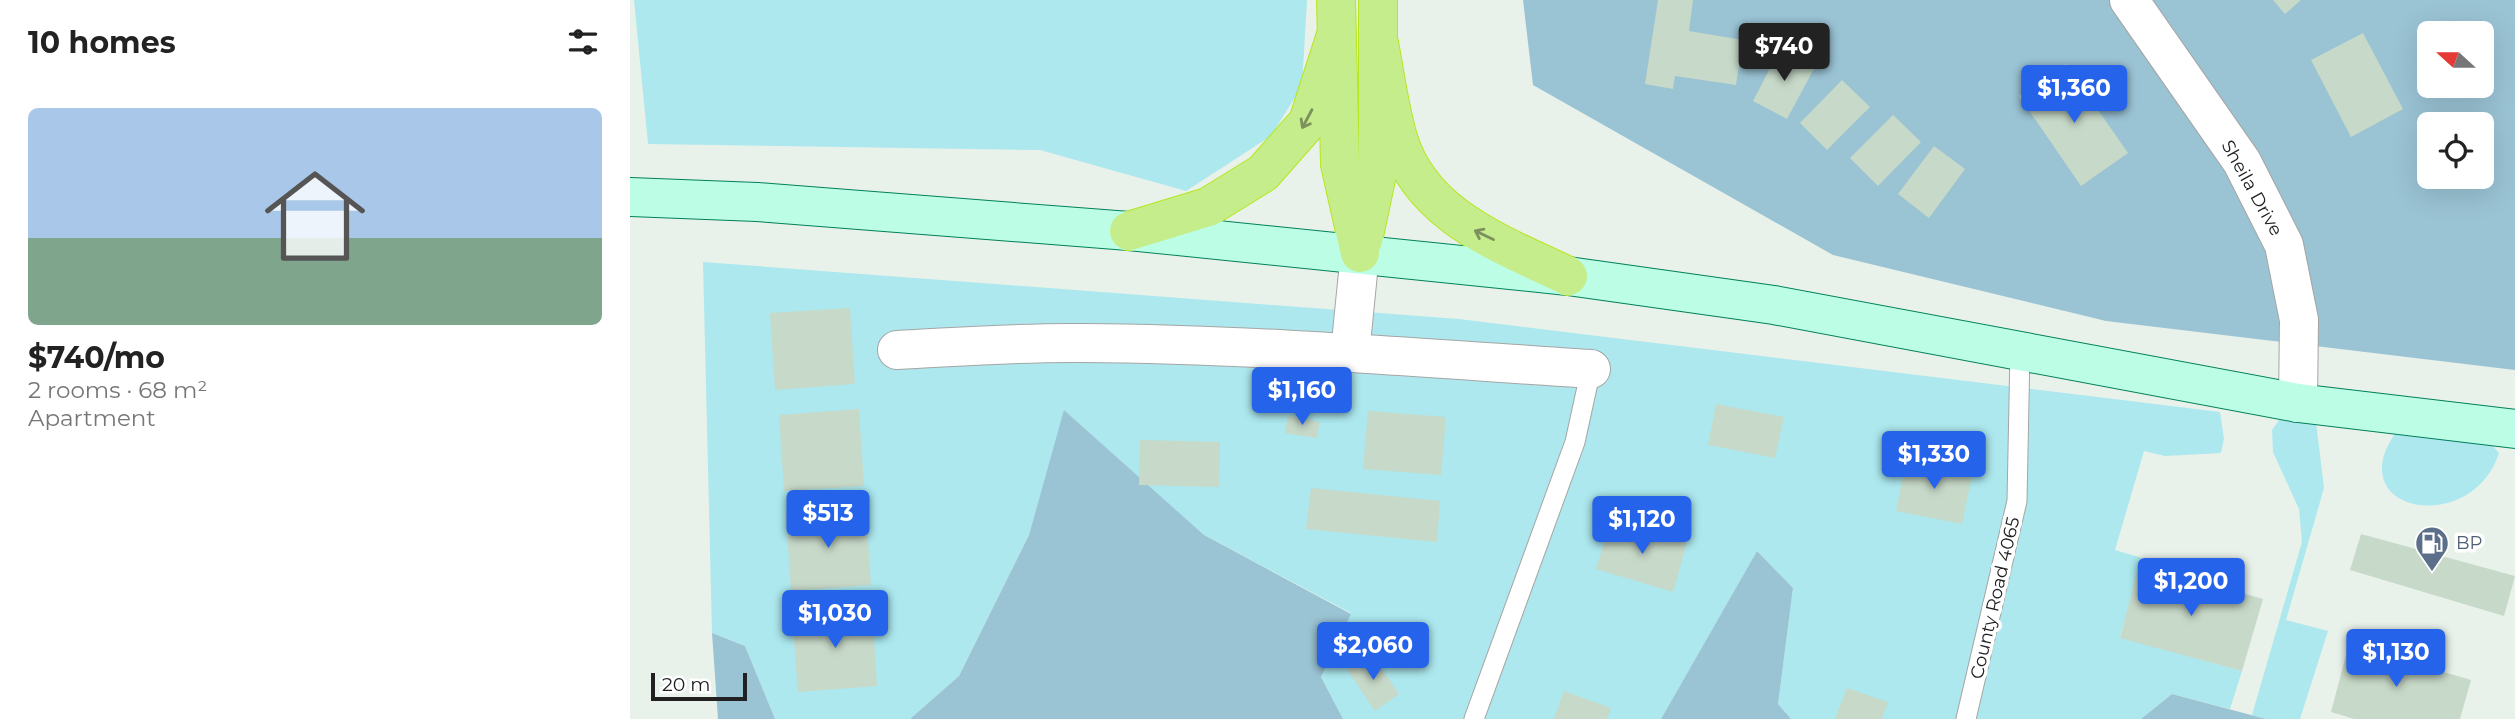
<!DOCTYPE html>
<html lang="en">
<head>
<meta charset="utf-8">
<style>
  :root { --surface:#fff; --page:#f6f6f6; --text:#222; --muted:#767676; --line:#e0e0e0; --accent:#2563eb }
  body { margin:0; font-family:Montserrat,sans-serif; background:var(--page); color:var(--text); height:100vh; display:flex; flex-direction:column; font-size:26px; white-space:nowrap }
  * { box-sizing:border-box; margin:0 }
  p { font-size:23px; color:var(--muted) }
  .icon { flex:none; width:38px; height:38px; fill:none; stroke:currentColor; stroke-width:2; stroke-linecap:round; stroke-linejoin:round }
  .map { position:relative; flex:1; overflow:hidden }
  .sheet { display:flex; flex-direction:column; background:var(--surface); width:630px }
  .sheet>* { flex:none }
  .needle { width:46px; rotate:291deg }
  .controls { position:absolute; left:1787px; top:21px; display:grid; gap:14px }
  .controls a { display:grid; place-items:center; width:77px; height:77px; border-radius:10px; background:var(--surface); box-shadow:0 7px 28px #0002; font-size:35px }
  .scale { position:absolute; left:21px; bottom:18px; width:96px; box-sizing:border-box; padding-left:7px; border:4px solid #212121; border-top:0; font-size:19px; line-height:24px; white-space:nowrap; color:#212121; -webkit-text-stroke:5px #fff; paint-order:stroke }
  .price { position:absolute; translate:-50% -60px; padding:0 16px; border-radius:7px; background:var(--accent); color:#fff; font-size:23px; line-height:46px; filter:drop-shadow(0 2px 4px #0008) }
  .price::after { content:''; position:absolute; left:50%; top:42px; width:21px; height:16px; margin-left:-10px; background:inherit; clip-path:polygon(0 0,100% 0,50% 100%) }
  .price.current { background:#222; color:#fff }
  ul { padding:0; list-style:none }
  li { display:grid; align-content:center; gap:14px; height:371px; padding:0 28px }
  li+li { border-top:2px solid var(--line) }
  li span { display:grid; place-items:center; height:217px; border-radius:10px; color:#555 }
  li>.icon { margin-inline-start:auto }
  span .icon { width:126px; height:126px; fill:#fffc; stroke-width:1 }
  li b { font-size:30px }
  h2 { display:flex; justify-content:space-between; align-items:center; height:84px; padding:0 28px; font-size:30px }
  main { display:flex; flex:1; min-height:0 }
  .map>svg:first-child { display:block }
</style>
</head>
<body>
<main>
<section class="sheet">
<h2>10 homes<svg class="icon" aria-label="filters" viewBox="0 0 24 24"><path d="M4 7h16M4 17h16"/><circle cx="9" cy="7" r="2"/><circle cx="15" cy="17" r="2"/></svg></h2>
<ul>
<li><span style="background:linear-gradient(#a9c7e8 60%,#7fa58c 0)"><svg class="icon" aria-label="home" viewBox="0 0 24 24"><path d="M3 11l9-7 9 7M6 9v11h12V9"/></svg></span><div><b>$740/mo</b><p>2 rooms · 68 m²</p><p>Apartment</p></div></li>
</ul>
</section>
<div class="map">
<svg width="1885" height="719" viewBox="0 0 1885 719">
  <rect width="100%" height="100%" fill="#e8f2ea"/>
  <path fill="#ace8ee" d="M 4,0 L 677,0 L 672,86 L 641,136 L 556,191 L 410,150 L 18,144 Z
    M 73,262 L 829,319 L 1590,412 L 1594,439 L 1591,453 L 1535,456 L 1514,451 L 1485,550 L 1512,558 L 1490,637 L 1612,671 L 1600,709 L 1542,694 L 1511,719 L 1161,719 L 1148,704 L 1163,588 L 1127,551 L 1031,719 L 713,719 L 691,677 L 721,613 L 574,535 L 435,411 L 399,535 L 329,676 L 280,719 L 145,719 L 115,646 L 82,633 Z
    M 1652,416 L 1686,422 L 1694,488 L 1656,620 L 1698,631 L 1670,719 L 1636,719 L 1622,715 L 1672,542 L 1669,509 L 1643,452 L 1642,430 Z
    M 1766,432 L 1861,444 L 1869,453 C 1842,537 1709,513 1766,432 Z"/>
  <path fill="#9ac3d4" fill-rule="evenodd" d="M 893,0 L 1885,0 L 1885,370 L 1476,321 L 1203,255 L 903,85 ZM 1799,33 L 1852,33 L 1852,86 L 1799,86 ZM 1799,124 L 1852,124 L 1852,177 L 1799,177 Z
    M 434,410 L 574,535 L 721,614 L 691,677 L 713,719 L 280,719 L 329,676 L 399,535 Z
    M 1127,551 L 1163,588 L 1148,704 L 1161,719 L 1031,719 Z
    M 82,633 L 115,646 L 145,719 L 88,719 Z
    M 1542,694 L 1636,719 L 1511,719 Z"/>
  <path fill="#c7d9c8" d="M 1028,0 L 1063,0 L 1059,31 L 1113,40 L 1106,85 L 1045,76 L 1043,89 L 1015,84 Z
    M 1643,0 L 1671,0 L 1655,14 Z
    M 1733,33 L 1773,109 L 1721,137 L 1681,60 Z
    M 1151,47 L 1186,65 L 1157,119 L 1123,101 Z
    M 1436,64 L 1498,153 L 1451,186 L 1389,96 Z
    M 1212,80 L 1240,107 L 1197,150 L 1170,123 Z
    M 1263,115 L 1291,142 L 1248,186 L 1220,158 Z
    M 1304,146 L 1335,169 L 1299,218 L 1268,194 Z
    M 220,308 L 225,384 L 145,390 L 140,313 Z
    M 1086,404 L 1154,417 L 1145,458 L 1078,445 Z
    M 229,409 L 234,486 L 154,491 L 149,415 Z
    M 738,411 L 816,417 L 811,475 L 733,469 Z
    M 658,416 L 690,422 L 687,438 L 655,433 Z
    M 510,440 L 590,442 L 589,487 L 509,485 Z
    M 1277,457 L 1343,471 L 1332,524 L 1266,511 Z
    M 681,488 L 810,501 L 807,542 L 676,529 Z
    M 236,508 L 241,585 L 161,591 L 156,514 Z
    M 981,520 L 1057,543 L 1043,592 L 966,569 Z
    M 1731,534 L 1885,576 L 1874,616 L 1720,570 Z
    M 1509,564 L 1633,599 L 1612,671 L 1490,638 Z
    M 242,609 L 247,686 L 168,692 L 162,615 Z
    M 1719,644 L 1841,680 L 1830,719 L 1724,719 L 1701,712 Z
    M 741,653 L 769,694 L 745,711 L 717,669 Z
    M 1217,688 L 1258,702 L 1252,719 L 1205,719 Z
    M 934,691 L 981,708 L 977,719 L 924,719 Z"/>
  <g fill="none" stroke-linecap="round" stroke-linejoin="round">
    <g stroke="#a5a5a5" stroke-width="21">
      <path id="lane" d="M 844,719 L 945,442 L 961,369
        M 1336,719 L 1387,501 L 1390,351"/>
    </g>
    <g stroke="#a5a5a5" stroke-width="40">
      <path id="street" d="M 1499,0 L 1612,162 L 1654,245 L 1669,320 L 1668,403
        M 267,350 C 328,347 391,342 452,343 C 622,344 792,358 961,369
        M 720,353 L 730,253"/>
    </g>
    <g stroke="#008159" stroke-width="40">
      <path id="secondary" d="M 0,197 L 127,202 L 499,231 L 938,276 L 1144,305 L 1668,403 L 1885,429"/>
    </g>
    <g stroke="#b6e61f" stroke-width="40">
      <path id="highway" d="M 706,0 L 710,164 L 730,253
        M 749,43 C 755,74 759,107 768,138 C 791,216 871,244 938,276
        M 499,231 L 578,207 L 633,173 L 678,122 L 707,32
        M 733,240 L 748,169 L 748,0"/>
    </g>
    <use href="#lane" stroke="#fff" stroke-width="19"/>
    <use href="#street" stroke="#fff" stroke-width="38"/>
    <use href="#secondary" stroke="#bbfde5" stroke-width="38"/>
    <use href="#highway" stroke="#c6ed8c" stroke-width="38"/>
  </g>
  <defs><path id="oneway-shaft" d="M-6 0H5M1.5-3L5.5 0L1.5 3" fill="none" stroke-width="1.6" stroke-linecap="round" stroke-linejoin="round" transform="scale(1.75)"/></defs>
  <g stroke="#7c915c">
    <use href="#oneway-shaft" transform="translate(677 119) rotate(118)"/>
    <use href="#oneway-shaft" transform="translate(854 235) rotate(-154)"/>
  </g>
  <defs>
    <g id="fuel-pin" transform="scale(1.75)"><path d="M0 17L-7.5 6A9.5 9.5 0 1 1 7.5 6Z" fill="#5c6f8a" stroke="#fff"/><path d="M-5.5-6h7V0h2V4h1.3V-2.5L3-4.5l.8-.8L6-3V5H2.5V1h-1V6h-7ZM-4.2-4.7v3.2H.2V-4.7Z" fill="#fff"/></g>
  </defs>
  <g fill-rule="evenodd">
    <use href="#fuel-pin" x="1802" y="543"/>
  </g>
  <g text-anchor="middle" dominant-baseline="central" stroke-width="7" stroke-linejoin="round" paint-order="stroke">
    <g font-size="18" fill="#212121" stroke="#fff">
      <text transform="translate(1622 188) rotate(61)">Sheila Drive</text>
      <text transform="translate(1365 598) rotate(-77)">County Road 4065</text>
    </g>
    <g font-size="18" fill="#4e5e75" stroke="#fff" text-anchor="start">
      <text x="1826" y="543">BP</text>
    </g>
  </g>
</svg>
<div class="controls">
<a><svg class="needle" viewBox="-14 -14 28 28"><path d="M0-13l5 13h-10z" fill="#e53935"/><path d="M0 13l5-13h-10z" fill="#767676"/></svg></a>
<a><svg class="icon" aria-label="locate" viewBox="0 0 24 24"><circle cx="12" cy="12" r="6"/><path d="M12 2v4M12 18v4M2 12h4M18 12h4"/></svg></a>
</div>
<div class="scale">20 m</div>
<b class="price current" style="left:1154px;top:83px">$740</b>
<b class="price" style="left:1444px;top:125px">$1,360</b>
<b class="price" style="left:672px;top:427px">$1,160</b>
<b class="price" style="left:1304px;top:491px">$1,330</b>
<b class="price" style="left:198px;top:550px">$513</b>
<b class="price" style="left:1012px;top:556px">$1,120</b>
<b class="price" style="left:1561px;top:618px">$1,200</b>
<b class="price" style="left:205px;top:650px">$1,030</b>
<b class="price" style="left:743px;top:682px">$2,060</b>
<b class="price" style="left:1766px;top:689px">$1,130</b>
</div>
</main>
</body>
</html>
